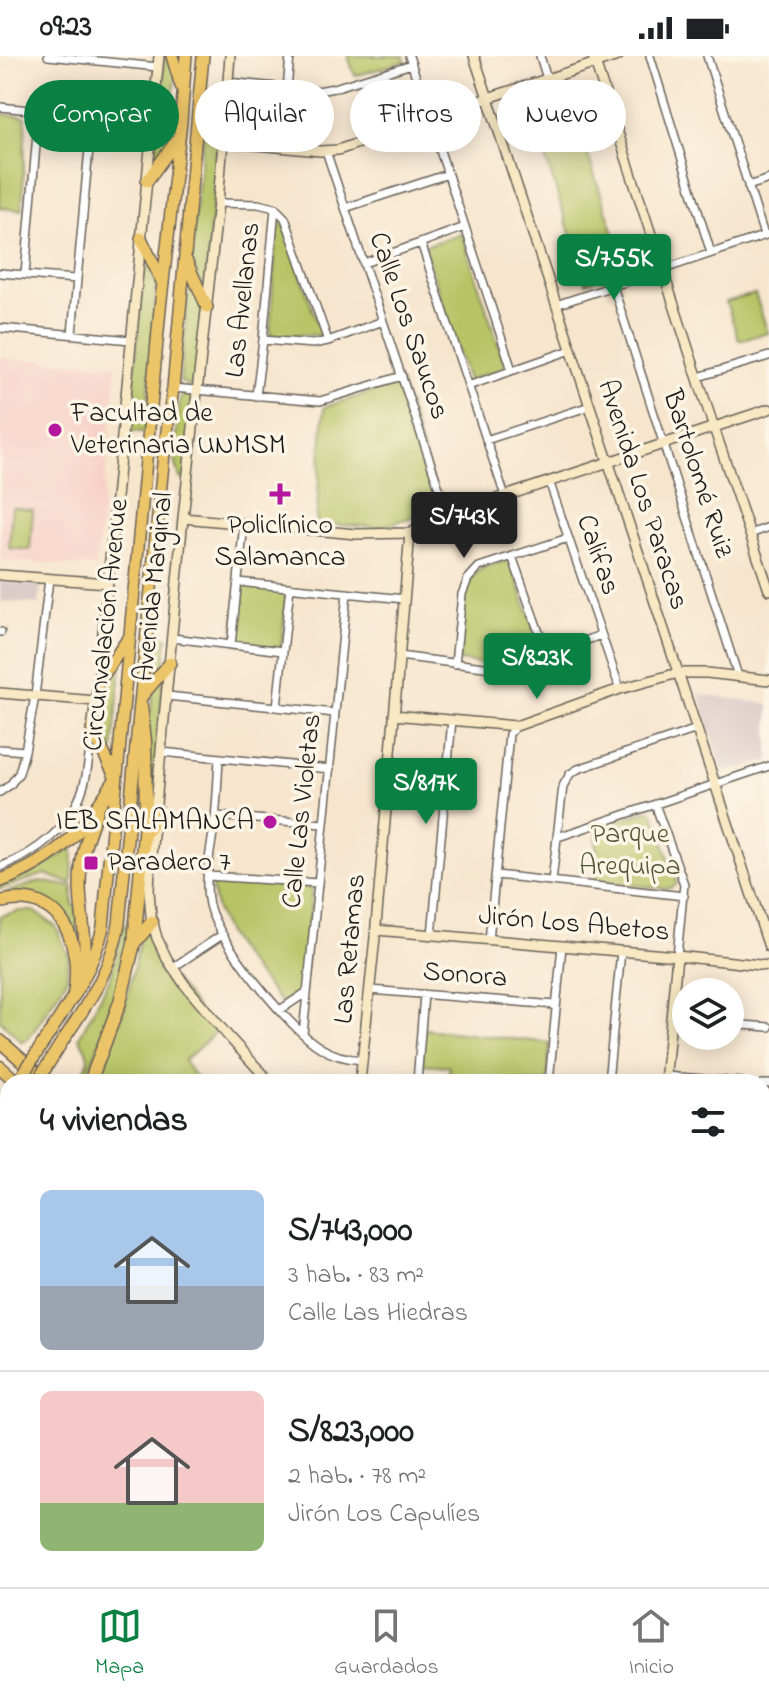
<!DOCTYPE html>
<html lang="es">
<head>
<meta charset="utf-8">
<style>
  :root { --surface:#fff; --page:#f6f6f6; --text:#202124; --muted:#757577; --line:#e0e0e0; --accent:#0b8043 }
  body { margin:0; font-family:"Indie Flower",sans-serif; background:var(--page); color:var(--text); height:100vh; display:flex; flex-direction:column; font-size:30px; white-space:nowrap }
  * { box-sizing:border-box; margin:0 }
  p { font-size:26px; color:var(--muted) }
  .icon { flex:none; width:44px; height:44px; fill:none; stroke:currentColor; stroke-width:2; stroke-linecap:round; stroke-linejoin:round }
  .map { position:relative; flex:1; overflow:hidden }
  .panel { position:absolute; left:0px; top:1018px; width:770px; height:514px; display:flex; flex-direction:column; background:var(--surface); border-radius:24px 24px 0 0; box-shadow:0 4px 20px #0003 }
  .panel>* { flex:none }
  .banner { position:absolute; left:24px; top:24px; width:722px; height:72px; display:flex; gap:16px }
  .tools { position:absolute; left:672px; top:922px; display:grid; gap:16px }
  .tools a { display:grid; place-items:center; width:72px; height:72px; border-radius:50%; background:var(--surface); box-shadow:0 4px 20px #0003; font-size:40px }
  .price { position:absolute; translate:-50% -68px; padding:0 18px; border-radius:8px; background:var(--accent); color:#fff; font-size:26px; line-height:52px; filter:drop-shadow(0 2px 4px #0008) }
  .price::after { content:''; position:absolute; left:50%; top:48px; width:24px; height:18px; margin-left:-12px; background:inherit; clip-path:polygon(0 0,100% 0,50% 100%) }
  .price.active { background:#222; color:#fff }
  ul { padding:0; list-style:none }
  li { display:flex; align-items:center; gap:24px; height:200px; padding:0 40px }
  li+li { border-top:2px solid var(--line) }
  li span { display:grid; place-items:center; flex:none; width:224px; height:160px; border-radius:12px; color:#555 }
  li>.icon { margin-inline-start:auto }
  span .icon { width:96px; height:96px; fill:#fffc; stroke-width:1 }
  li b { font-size:34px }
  h2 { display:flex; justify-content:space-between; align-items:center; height:96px; padding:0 40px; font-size:34px }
  .tag { padding:0 28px; border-radius:36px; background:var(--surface); box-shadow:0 4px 20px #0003; font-size:28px; line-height:72px }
  .tag.active { background:var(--accent); color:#fff }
  .status { display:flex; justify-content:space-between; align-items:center; height:56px; padding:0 40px; background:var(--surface); direction:ltr }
  .status svg { height:22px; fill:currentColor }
  .menu { display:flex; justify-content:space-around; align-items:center; height:112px; border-top:2px solid var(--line); background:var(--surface); font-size:22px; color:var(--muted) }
  .menu a { display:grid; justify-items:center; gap:4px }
  .menu .active { color:var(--accent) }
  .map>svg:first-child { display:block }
</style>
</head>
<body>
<div class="status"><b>09:23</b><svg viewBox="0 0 49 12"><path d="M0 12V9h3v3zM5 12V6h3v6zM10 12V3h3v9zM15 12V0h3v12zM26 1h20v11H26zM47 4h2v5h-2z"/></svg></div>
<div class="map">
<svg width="769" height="1531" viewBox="0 0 769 1531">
  <rect width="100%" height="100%" fill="#fcf5e5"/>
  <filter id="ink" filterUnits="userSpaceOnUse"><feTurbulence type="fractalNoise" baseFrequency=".0125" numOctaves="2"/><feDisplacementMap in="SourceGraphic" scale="16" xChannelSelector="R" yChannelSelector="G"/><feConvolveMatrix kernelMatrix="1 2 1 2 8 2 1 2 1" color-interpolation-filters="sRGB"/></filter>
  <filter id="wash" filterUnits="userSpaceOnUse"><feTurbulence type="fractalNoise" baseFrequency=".006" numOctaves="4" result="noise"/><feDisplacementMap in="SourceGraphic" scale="32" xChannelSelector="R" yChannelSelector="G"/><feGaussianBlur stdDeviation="1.8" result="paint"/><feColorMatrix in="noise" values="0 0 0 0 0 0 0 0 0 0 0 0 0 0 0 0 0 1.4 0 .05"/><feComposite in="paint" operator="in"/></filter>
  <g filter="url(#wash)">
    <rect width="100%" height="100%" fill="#f7e5cd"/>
    <path fill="#f7d1c7" d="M 0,302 L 117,309 L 96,511 L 0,504 Z
      M 311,1524 L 628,1524 L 638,1531 L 306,1531 Z"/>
    <path fill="#d2bfc0" d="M 0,525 L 41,529 L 39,548 L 0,545 Z
      M 699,638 L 769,648 L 769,705 L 723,716 Z
      M 0,1136 L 8,1146 L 8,1425 L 0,1398 Z"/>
    <path fill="#b7c466" stroke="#6a7041" stroke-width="2" d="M 165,0 L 172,0 L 176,14 L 169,89 L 153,114 Z
      M 348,0 L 404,0 L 405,5 L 355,20 Z
      M 217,37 L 222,37 L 205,236 L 190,202 L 204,78 Z
      M 0,58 L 26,61 L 22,154 L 0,152 Z
      M 578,69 L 626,214 L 586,227 L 539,81 Z
      M 277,163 L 284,169 L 321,279 L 270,279 Z
      M 462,178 L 506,312 L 468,324 L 424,190 Z
      M 146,199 L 156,228 L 146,376 L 129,375 Z
      M 190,220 L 201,243 L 203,258 L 197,326 L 189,330 L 180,325 Z
      M 755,238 L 768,277 L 739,284 L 726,246 Z
      M 401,327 L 441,452 L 380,471 L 316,468 L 324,351 Z
      M 184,339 L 190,339 L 194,344 L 186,423 L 180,422 L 174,401 L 180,342 Z
      M 12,451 L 33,454 L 30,494 L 9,492 Z
      M 510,504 L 542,597 L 498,609 L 459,605 C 461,582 460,527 480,514 C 488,508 501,507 510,504 Z
      M 239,528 L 287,533 L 281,593 L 233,587 Z
      M 161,578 L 167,582 L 151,756 L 147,680 Z
      M 122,600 L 112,706 L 103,683 L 100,663 L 108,623 Z
      M 650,754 L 654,758 L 677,827 L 675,830 L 667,833 L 595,825 L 597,771 Z
      M 73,792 L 72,828 L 45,818 L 0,833 L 0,828 L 35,815 Z
      M 40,825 L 73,831 L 73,849 L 76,850 L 78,878 C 54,840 42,841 0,842 L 0,839 Z
      M 212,825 L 312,832 L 304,933 L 281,947 C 251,910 213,875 212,825 Z
      M 19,855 L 34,855 L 56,871 L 69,900 L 66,925 L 29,982 L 22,986 L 0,964 L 0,860 Z
      M 141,866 L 169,918 L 216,976 L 184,1005 L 199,1026 L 99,1026 L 125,949 L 139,888 Z
      M 124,869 L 130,870 C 126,923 104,973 86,1023 L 84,1026 L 73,1026 C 92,1010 92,1001 79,982 L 111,920 Z
      M 424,973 L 550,987 L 547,1026 L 450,1026 L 448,1024 L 449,1010 L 421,1008 Z"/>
  </g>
  <g filter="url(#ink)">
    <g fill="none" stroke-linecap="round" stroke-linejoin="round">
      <g stroke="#69625a" stroke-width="10">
        <path id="street" d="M 48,0 L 158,11
          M 409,0 L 512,314
          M 540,0 L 547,23
          M 650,0 L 711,197
          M 707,0 L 764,179
          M 228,26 L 318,35 L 334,32 L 412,8
          M 287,33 L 290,0
          M 0,51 L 92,60 L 153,64
          M 326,95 L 448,459
          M 748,130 L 769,123
          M 218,147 L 258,148 L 275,152 L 285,162 L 328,285
          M 345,152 L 448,118
          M 421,187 L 505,440
          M 364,207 L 465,171
          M 0,217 L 76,223
          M 25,219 L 39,54
          M 613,230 L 738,620
          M 556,249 L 769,178
          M 0,272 L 131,284
          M 72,278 L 92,60
          M 263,284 L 313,288 L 328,285 L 383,265
          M 698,321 L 769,300
          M 468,330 L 571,294
          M 173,332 L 320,345 L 402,320
          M 256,340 L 263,284 L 275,152
          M 486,384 L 590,350
          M 549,425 L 620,633
          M 750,478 L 769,471
          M 512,500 L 547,599
          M 238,526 L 404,543
          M 0,576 L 1,576
          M 172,582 L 283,595
          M 231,589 L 244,468
          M 399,600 L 499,613 L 521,608 L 601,579
          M 455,608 L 462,538 L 468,523 L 479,511 L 568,482
          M 167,640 L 335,657
          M 277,651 L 290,531
          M 0,693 L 25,695
          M 162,696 L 330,713
          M 219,702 C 218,722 217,743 215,763 C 212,790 203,822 209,849 C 217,884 290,974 321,992 C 334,1000 348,1003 362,1004
          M 0,736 L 10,729 L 19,717 L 25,695 L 35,640 L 49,523
          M 655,748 L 684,828 L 677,900
          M 216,760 L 324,768
          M 558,781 L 769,710
          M 0,811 C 37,797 71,771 83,732 C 89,714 89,694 92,676
          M 496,819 L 684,840
          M 208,820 L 318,827
          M 552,825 L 563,730 L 570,718 L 578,713 L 697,673
          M 432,879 L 452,664
          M 489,884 L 509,678 L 516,670
          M 172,912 L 222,879
          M 370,934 L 556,949
          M 280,954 L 307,936
          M 671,963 L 686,964
          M 730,968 L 769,971
          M 303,978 L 347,537
          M 666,1020 L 741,1026
          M 417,1026 L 424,938
          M 549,1026 L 562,890
          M 608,1026 L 621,895
          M 762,1028 L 769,1028
          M 762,1085 L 769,1086
          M 762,1113 L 769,1113
          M 762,1270 L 769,1260
          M 762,1371 L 769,1361
          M 762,1415 L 769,1420
          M 762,1484 L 769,1489
          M 50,1531 L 55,1524"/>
      </g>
      <g stroke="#69625a" stroke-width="12">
        <path id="secondary" d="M 230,0 L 218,147 L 183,462 L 150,811 L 149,835 L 151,860 L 157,882 L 167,903 L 185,929 L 228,980 L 270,1026
          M 474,0 L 769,891
          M 593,0 L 714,372 L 769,534
          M 223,86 L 320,95 L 338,94 L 488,42 L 618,0
          M 183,462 L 356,478 L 410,477 L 448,459 L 769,353
          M 0,519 L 108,527
          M 0,637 L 96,645
          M 394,659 L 516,670 L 620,633 L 678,617 L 707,617 L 769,624
          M 92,674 L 98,627 L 159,0
          M 376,874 L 677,900 L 769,910
          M 360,1026 L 375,881 L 410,477
          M 665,1026 L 677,900
          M 718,1524 L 728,1531
          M 41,1531 L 46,1524"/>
      </g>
      <g stroke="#69625a" stroke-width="14">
        <path id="primary" d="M 172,0 L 181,30
          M 147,125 L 179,81
          M 141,182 L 163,228
          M 186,204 L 207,251
          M 98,627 L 127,584
          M 142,640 L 170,607
          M 92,674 L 115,720
          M 85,915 C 88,886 80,857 80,828 C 80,802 87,780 97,756
          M 47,981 C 70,946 94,912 103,871 L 160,253 L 181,66 L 186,0
          M 60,989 C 87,948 110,918 119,868 L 164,397 L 173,332 L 203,0
          M 0,1054 L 8,1042
          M 0,1531 L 3,1505 L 2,1487"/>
      </g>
      <g stroke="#69625a" stroke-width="15">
        <path id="highway" d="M 148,774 L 157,754
          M 0,825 C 58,803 84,774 116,723
          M 0,846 C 63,831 83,889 74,939
          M 134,887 L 152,866
          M 0,985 L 47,1026
          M 0,1011 L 17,1026
          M 92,1026 L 93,1018 L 120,946 L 134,887 L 146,756 L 145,685 L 141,650
          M 0,1087 L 2,1080
          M 0,1125 L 8,1139
          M 762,1143 L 769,1143
          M 762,1161 L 769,1161
          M 762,1176 L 769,1176
          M 0,1468 L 8,1451
          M 652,1524 L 662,1531
          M 696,1524 L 706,1531
          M 31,1531 L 35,1524"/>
      </g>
      <use href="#street" stroke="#fff" stroke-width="7"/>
      <use href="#secondary" stroke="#f8e8c3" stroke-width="9"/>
      <use href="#primary" stroke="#edc569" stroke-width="11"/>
      <use href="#highway" stroke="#edc569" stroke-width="12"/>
      <g stroke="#69625a" stroke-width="14" stroke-linecap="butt">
        <path id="primary-bridge" d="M 18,1026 L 47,981
          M 37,1026 L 60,989"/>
      </g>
      <use href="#primary-bridge" stroke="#edc569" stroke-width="11"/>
    </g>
  </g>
  <g fill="#b5179e" stroke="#fcf5e5" stroke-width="3">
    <circle cx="55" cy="374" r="8"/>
    <path d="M276 426h8v8h8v8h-8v8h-8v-8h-8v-8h8z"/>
    <circle cx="270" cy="766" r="8"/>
    <rect x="83" y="799" width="16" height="16" rx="4"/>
  </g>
  <g text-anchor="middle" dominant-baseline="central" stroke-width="7" stroke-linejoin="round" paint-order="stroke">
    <g font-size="28" fill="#1c1c1c" stroke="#fcf5e5">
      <text transform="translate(244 244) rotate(-84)">Las Avellanas</text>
      <text transform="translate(408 270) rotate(71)">Calle Los Saucos</text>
      <text transform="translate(697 418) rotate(72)">Bartolomé Ruiz</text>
      <text transform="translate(642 439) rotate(72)">Avenida Los Paracas</text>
      <text transform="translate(597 499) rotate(71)">Califas</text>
      <text transform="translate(155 531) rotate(-84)">Avenida Marginal</text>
      <text transform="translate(107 569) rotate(-84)">Circunvalación Avenue</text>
      <text transform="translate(303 755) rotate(-84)">Calle Las Violetas</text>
      <text transform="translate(574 869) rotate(5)">Jirón Los Abetos</text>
      <text transform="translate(351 893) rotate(-85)">Las Retamas</text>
      <text transform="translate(465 920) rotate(5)">Sonora</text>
    </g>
    <g font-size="28" fill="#1c1c1c" stroke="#fcf5e5" text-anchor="start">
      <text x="71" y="358">Facultad de<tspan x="71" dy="32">Veterinaria UNMSM</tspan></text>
      <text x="280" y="470" text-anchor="middle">Policlínico<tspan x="280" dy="32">Salamanca</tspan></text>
      <text x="254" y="766" text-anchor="end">IEB SALAMANCA</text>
      <text x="107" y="807">Paradero 7</text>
    </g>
    <g font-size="28" fill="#525736" stroke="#fcf5e5">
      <text x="630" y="779">Parque<tspan x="630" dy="32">Arequipa</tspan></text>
    </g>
  </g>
</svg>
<div class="tools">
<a><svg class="icon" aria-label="layers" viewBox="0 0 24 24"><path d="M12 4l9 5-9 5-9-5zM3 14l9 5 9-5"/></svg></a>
</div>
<b class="price" style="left:614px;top:246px">S/755K</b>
<b class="price active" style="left:464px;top:504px">S/743K</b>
<b class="price" style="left:537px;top:645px">S/823K</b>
<b class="price" style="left:426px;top:770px">S/817K</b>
<div class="banner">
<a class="tag active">Comprar</a>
<a class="tag">Alquilar</a>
<a class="tag">Filtros</a>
<a class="tag">Nuevo</a>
</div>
<section class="panel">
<h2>4 viviendas<svg class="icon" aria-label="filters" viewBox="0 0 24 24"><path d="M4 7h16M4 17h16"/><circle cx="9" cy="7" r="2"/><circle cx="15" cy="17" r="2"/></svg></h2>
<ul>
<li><span style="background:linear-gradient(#a9c7e8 60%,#9aa5b1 0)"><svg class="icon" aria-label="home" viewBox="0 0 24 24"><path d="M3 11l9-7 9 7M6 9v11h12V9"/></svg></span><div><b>S/743,000</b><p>3 hab. · 83 m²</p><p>Calle Las Hiedras</p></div></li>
<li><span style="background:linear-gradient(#f6c9c9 70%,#8fb573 0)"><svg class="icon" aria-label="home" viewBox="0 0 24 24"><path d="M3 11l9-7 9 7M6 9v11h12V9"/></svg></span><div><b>S/823,000</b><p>2 hab. · 78 m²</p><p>Jirón Los Capulíes</p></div></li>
</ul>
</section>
</div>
<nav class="menu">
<a class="active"><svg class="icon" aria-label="map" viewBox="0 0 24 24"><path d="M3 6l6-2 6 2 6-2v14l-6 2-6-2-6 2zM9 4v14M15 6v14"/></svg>Mapa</a>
<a><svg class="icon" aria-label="saved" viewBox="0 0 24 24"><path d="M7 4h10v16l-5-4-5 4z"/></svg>Guardados</a>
<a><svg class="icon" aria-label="home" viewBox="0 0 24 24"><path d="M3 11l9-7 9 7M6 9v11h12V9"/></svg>Inicio</a>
</nav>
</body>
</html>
